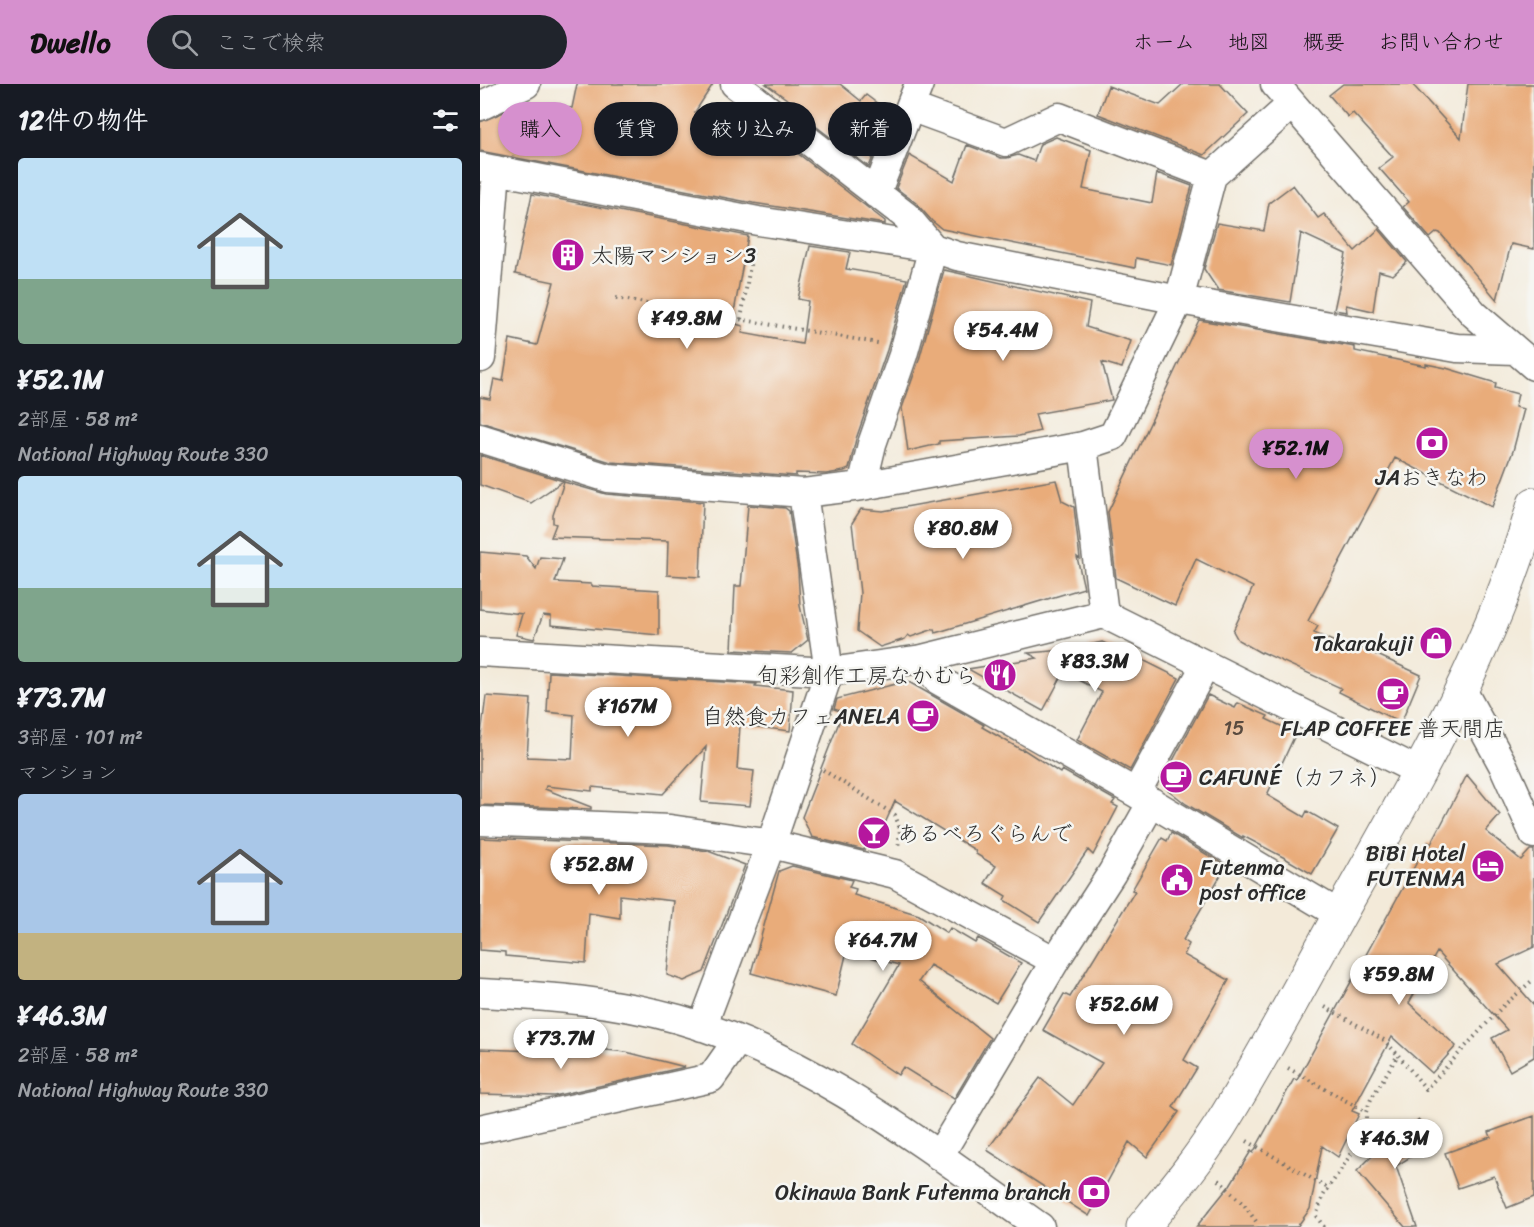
<!DOCTYPE html>
<html lang="ja">
<head>
<meta charset="utf-8">
<style>
  :root { --surface:#171b24; --page:#20242c; --text:#f1f3f6; --muted:#9ea1a6; --accent:#d690ce }
  body { margin:0; font-family:Sriracha,"Klee One",sans-serif; background:var(--page); color:var(--text); height:100vh; display:flex; flex-direction:column; font-size:22px; white-space:nowrap }
  * { box-sizing:border-box; margin:0 }
  p { font-size:20px; color:var(--muted) }
  .icon { flex:none; width:33px; height:33px; fill:none; stroke:currentColor; stroke-width:2; stroke-linecap:round; stroke-linejoin:round }
  .map { position:relative; flex:1; overflow:hidden }
  .side { display:flex; flex-direction:column; background:var(--surface); width:480px }
  .side>* { flex:none }
  .top-card { position:absolute; left:18px; top:18px; width:570px; height:54px; display:flex; gap:12px }
  .price { position:absolute; translate:-50% -51px; padding:0 14px; border-radius:21px; background:#fff; color:#222; font-size:20px; line-height:39px; filter:drop-shadow(0 2px 3px #0008) }
  .price::after { content:''; position:absolute; left:50%; top:36px; width:18px; height:14px; margin-left:-9px; background:inherit; clip-path:polygon(0 0,100% 0,50% 100%) }
  .price.selected { background:var(--accent); color:#111 }
  ul { padding:0; list-style:none }
  li { display:grid; align-content:center; gap:12px; height:318px; padding:0 18px }
  li span { display:grid; place-items:center; height:186px; border-radius:6px; color:#555 }
  li>.icon { margin-inline-start:auto }
  span .icon { width:108px; height:108px; fill:#fffc; stroke-width:1 }
  li b { font-size:26px }
  h2 { display:flex; justify-content:space-between; align-items:center; height:72px; padding:0 18px; font-size:26px }
  .tag { padding:0 21px; border-radius:27px; background:var(--surface); box-shadow:0 2px 4px #0004; font-size:21px; line-height:54px }
  .tag.selected { background:var(--accent); color:#111 }
  header { display:flex; align-items:center; gap:36px; box-sizing:border-box; height:84px; padding:0 30px; background:var(--accent); color:#111 }
  header strong { font-size:28px }
  nav { display:flex; gap:33px; margin-inline-start:auto; font-size:21px }
  .search { width:420px; height:54px; background:var(--page); display:flex; align-items:center; gap:15px; box-sizing:border-box; padding:0 21px; border-radius:33px; color:var(--muted); font-size:22px }
  main { display:flex; flex:1; min-height:0 }
  .map>svg:first-child { display:block }
</style>
</head>
<body>
<header>
<strong>Dwello</strong>
<div class="search"><svg class="icon" aria-label="search" viewBox="0 0 24 24"><circle cx="10" cy="10" r="6"/><path d="M15 15l6 6"/></svg>ここで検索</div>
<nav><a>ホーム</a><a>地図</a><a>概要</a><a>お問い合わせ</a></nav>
</header>
<main>
<section class="side">
<h2>12件の物件<svg class="icon" aria-label="filters" viewBox="0 0 24 24"><path d="M4 7h16M4 17h16"/><circle cx="9" cy="7" r="2"/><circle cx="15" cy="17" r="2"/></svg></h2>
<ul>
<li><span style="background:linear-gradient(#bfe0f5 65%,#7fa58c 0)"><svg class="icon" aria-label="home" viewBox="0 0 24 24"><path d="M3 11l9-7 9 7M6 9v11h12V9"/></svg></span><div><b>¥52.1M</b><p>2部屋 · 58 m²</p><p>National Highway Route 330</p></div></li>
<li><span style="background:linear-gradient(#bfe0f5 60%,#7fa58c 0)"><svg class="icon" aria-label="home" viewBox="0 0 24 24"><path d="M3 11l9-7 9 7M6 9v11h12V9"/></svg></span><div><b>¥73.7M</b><p>3部屋 · 101 m²</p><p>マンション</p></div></li>
<li><span style="background:linear-gradient(#a9c7e8 75%,#c2b280 0)"><svg class="icon" aria-label="home" viewBox="0 0 24 24"><path d="M3 11l9-7 9 7M6 9v11h12V9"/></svg></span><div><b>¥46.3M</b><p>2部屋 · 58 m²</p><p>National Highway Route 330</p></div></li>
</ul>
</section>
<div class="map">
<svg width="1054" height="1143" viewBox="0 0 1054 1143">
  <rect width="100%" height="100%" fill="#f6f6f2"/>
  <filter id="ink" filterUnits="userSpaceOnUse"><feTurbulence type="fractalNoise" baseFrequency=".0167" numOctaves="2"/><feDisplacementMap in="SourceGraphic" scale="12" xChannelSelector="R" yChannelSelector="G"/><feConvolveMatrix kernelMatrix="1 2 1 2 8 2 1 2 1" color-interpolation-filters="sRGB"/></filter>
  <filter id="wash" filterUnits="userSpaceOnUse"><feTurbulence type="fractalNoise" baseFrequency=".008" numOctaves="4" result="noise"/><feDisplacementMap in="SourceGraphic" scale="24" xChannelSelector="R" yChannelSelector="G"/><feGaussianBlur stdDeviation="1.35" result="paint"/><feColorMatrix in="noise" values="0 0 0 0 0 0 0 0 0 0 0 0 0 0 0 0 0 1.4 0 .05"/><feComposite in="paint" operator="in"/></filter>
  <g filter="url(#wash)">
    <rect width="100%" height="100%" fill="#f3ead9"/>
    <g id="blocks">
      <path fill="#e9ac7a" d="M 97,0 L 233,0 L 215,28 L 263,27 L 405,137 L 405,140 L 273,119 L 0,67 L 0,38 L 36,23 L 92,24 Z
        M 286,0 L 360,0 L 381,17 L 386,11 L 410,29 L 389,83 L 316,27 L 322,26 Z
        M 703,0 L 740,0 L 768,30 L 724,71 L 618,30 L 628,2 L 680,21 Z
        M 863,0 L 932,0 L 981,54 L 988,0 L 1054,0 L 1054,165 L 1031,160 L 1017,216 L 960,149 L 957,148 L 950,154 L 923,123 L 929,118 L 899,84 L 913,73 L 873,29 L 868,33 L 849,11 Z
        M 576,53 L 611,66 L 603,105 L 672,119 L 677,89 L 712,102 L 691,181 L 656,174 L 655,184 L 462,145 L 452,137 L 436,119 L 416,104 L 429,71 L 474,97 L 487,61 L 521,74 L 527,74 L 538,71 L 554,77 L 560,60 Z
        M 813,101 L 838,134 L 844,130 L 875,167 L 899,145 L 927,178 L 913,191 L 899,187 L 893,227 L 866,221 L 867,228 L 854,226 L 866,170 L 821,149 L 810,218 L 738,206 L 724,185 L 737,139 L 784,147 L 789,119 Z
        M 52,110 L 268,152 L 252,239 L 263,242 L 262,249 L 322,260 L 328,217 L 318,215 L 330,162 L 370,168 L 366,185 L 427,195 L 407,266 L 376,355 L 369,385 L 364,387 L 346,390 L 316,389 L 316,392 L 131,378 L 0,338 L 0,313 L 10,315 L 14,295 L 23,297 L 30,255 L 57,261 L 74,198 L 35,190 Z
        M 464,186 L 610,219 L 606,243 L 651,257 L 642,284 L 622,278 L 632,316 L 555,330 L 560,347 L 539,352 L 459,357 L 459,360 L 428,367 L 422,324 L 439,276 Z
        M 719,236 L 875,263 L 875,267 L 946,282 L 946,280 L 966,284 L 1016,299 L 1015,304 L 1038,310 L 1035,323 L 1044,325 L 1033,367 L 1012,423 L 915,374 L 828,537 L 838,542 L 834,549 L 878,568 L 880,563 L 941,591 L 921,639 L 859,608 L 861,604 L 782,568 L 781,569 L 758,556 L 753,547 L 773,503 L 716,475 L 695,522 L 636,494 L 628,428 Z
        M 0,371 L 83,397 L 51,419 L 0,401 Z
        M 576,396 L 582,417 L 594,423 L 600,475 L 597,473 L 604,504 L 455,549 L 454,545 L 431,553 L 428,551 L 425,555 L 400,563 L 377,547 L 380,509 L 372,439 L 381,425 L 403,427 Z
        M 84,398 L 126,410 L 223,418 L 220,493 L 187,491 L 188,457 L 71,453 L 76,440 L 73,439 L 73,431 Z
        M 268,421 L 305,424 L 309,427 L 318,487 L 320,522 L 328,556 L 312,569 L 252,566 L 255,502 L 261,502 Z
        M 0,468 L 46,472 L 56,485 L 60,473 L 83,475 L 75,498 L 111,500 L 111,502 L 179,506 L 179,551 L 71,541 L 71,532 L 63,531 L 54,555 L 36,551 L 42,530 L 0,525 Z
        M 622,558 L 644,568 L 645,567 L 699,594 L 650,686 L 597,656 L 622,608 L 584,588 L 563,627 L 488,585 L 557,574 L 548,569 L 607,564 L 609,561 Z
        M 69,588 L 277,600 L 275,602 L 313,606 L 310,647 L 260,641 L 257,685 L 274,687 L 270,722 L 221,718 L 226,663 L 183,710 L 112,703 L 112,707 L 66,702 L 65,705 L 111,723 L 111,725 L 0,721 L 0,659 L 6,612 L 51,615 L 47,673 L 92,675 L 94,631 L 67,628 Z
        M 427,597 L 504,641 L 502,643 L 542,666 L 543,665 L 580,689 L 582,686 L 635,716 L 632,720 L 638,723 L 613,771 L 608,766 L 559,838 L 524,816 L 526,812 L 505,799 L 516,782 L 496,770 L 495,766 L 415,717 L 394,764 L 386,761 L 384,766 L 332,753 L 322,733 L 363,628 L 354,625 L 357,615 Z
        M 728,611 L 755,624 L 758,619 L 788,632 L 786,635 L 816,649 L 787,711 L 824,733 L 827,727 L 858,745 L 832,790 L 803,773 L 763,752 L 763,754 L 706,720 L 687,705 L 682,697 Z
        M 987,691 L 1020,731 L 1006,747 L 1041,776 L 1050,766 L 1054,766 L 1054,863 L 1018,880 L 1054,921 L 1054,973 L 1030,987 L 1012,954 L 1027,946 L 957,868 L 929,919 L 976,962 L 952,989 L 912,953 L 872,1027 L 879,1030 L 858,1073 L 842,1062 L 830,1125 L 817,1143 L 716,1143 L 750,1101 L 771,1067 L 773,1069 L 814,995 L 817,996 L 948,758 L 951,760 Z
        M 691,749 L 746,782 L 703,856 L 709,860 L 704,871 L 749,896 L 704,976 L 717,984 L 693,1023 L 699,1028 L 667,1073 L 649,1058 L 609,1132 L 507,1066 L 560,994 L 593,1021 L 622,979 L 563,946 L 584,910 L 590,913 L 655,807 L 652,806 L 682,754 L 687,757 Z
        M 0,754 L 188,761 L 228,767 L 265,781 L 224,888 L 204,897 L 187,891 L 194,817 L 140,811 L 140,834 L 109,829 L 106,879 L 25,872 L 25,868 L 0,866 Z
        M 312,782 L 372,796 L 369,803 L 376,805 L 374,811 L 439,831 L 467,849 L 470,844 L 495,859 L 498,854 L 541,879 L 516,919 L 450,881 L 439,897 L 510,954 L 474,1015 L 423,983 L 418,991 L 372,960 L 419,881 L 367,867 L 356,912 L 271,889 L 299,787 Z
        M 88,962 L 146,968 L 205,983 L 74,1012 L 0,1010 L 0,965 L 88,968 Z
        M 1054,1032 L 1054,1113 L 1027,1124 L 1014,1092 L 978,1104 L 965,1069 L 1011,1053 L 1009,1048 Z
        M 939,1036 L 954,1058 L 916,1082 L 937,1143 L 925,1143 L 877,1087 L 908,1056 Z"/>
    </g>
  </g>
  <g filter="url(#ink)">
    <use href="#blocks" fill-opacity="0" stroke="#716e68" stroke-width="1.5"/>
    <g fill="none" stroke-linecap="round" stroke-linejoin="round">
      <g stroke="#716e68" stroke-width="31">
        <path id="minor" d="M 255,0 L 426,132 L 453,164
          M 795,0 L 994,230 L 1054,282
          M 0,22 L 46,0
          M 430,23 L 439,0
          M 0,83 L 278,137 L 453,164 L 477,172 L 699,216 L 977,264 L 1035,266
          M 396,110 L 430,23 L 526,58 L 579,33 L 732,92
          M 1,274 L 16,86
          M 0,354 L 128,394 L 323,409 L 382,402 L 392,360 L 423,271 L 453,164
          M 603,362 L 624,530
          M 382,402 L 603,362 L 633,352 L 699,216 L 732,92 L 812,20
          M 0,568 L 349,588 L 442,575 L 624,530 L 940,688
          M 442,575 L 458,596 L 656,709 L 860,831
          M 982,606 L 1023,681 L 1054,750
          M 656,709 L 725,582
          M 0,737 L 190,745 L 291,760 L 415,790 L 575,877
          M 0,909 C 66,912 135,917 198,935 C 333,973 448,1064 560,1143
          M 222,943 L 291,760 L 349,588 L 323,409
          M 0,1045 L 231,994 L 257,957
          M 459,1072 L 575,877 L 632,789 L 672,718"/>
      </g>
      <g stroke="#716e68" stroke-width="35">
        <path id="highway" d="M 663,1143 C 690,1110 717,1078 740,1042 C 785,970 824,895 865,821 C 938,692 1013,563 1054,420"/>
      </g>
      <path stroke="#716e68" stroke-width="4" stroke-dasharray="1.5 4.5" stroke-linecap="butt" d="M 136,214 L 398,259
        M 261,235 L 273,164
        M 343,686 L 415,731 L 420,745 L 418,764
        M 845,923 L 904,956 L 918,971
        M 808,984 L 886,1028
        M 767,1057 L 848,1104
        M 739,1096 L 765,1122 L 778,1140
        M 844,1143 L 836,1132 L 843,1112 L 886,1048 L 886,1028 L 891,1015 L 918,971 L 946,1005 L 1022,923 L 1054,895"/>
      <use href="#minor" stroke="#fff" stroke-width="28"/>
      <use href="#highway" stroke="#fff" stroke-width="33"/>
    </g>
  </g>
  <defs>
    <g id="building-disc" transform="scale(1.725)"><circle r="9.5" fill="#b5179e" stroke="#f6f6f2"/><path d="M-4-6H4V6H1V3H-1V6H-4ZM-2.5-4.3h1.7v1.8h-1.7ZM.8-4.3h1.7v1.8H.8ZM-2.5-1h1.7V.8h-1.7ZM.8-1h1.7V.8H.8Z" fill="#fff"/></g>
    <g id="bank-disc" transform="scale(1.725)"><circle r="9.5" fill="#b5179e" stroke="#f6f6f2"/><path d="M-6-4H6V4H-6ZM0-2.3a2.3 2.3 0 1 0 0 4.6a2.3 2.3 0 1 0 0-4.6Z" fill="#fff"/></g>
    <g id="shop-disc" transform="scale(1.725)"><circle r="9.5" fill="#b5179e" stroke="#f6f6f2"/><path d="M-5-2.5h2.3a2.7 3.5 0 0 1 5.4 0H5L5.5 6h-11ZM-1.5-2.5h3a1.5 2.3 0 0 0-3 0Z" fill="#fff"/></g>
    <g id="restaurant-disc" transform="scale(1.725)"><circle r="9.5" fill="#b5179e" stroke="#f6f6f2"/><path d="M-5-6h1v4h1v-4h1v4h1v-4h1v5L-1.5 .5V6h-2V.5L-5-1ZM5-6V6H3V1.5H1.5Q1.5-4 5-6Z" fill="#fff"/></g>
    <g id="cafe-disc" transform="scale(1.725)"><circle r="9.5" fill="#b5179e" stroke="#f6f6f2"/><path d="M-5.5-4.5H6V0H3Q3 3.5 0 3.5H-2.5Q-5.5 3.5-5.5 0ZM3-3.2v2h1.7v-2ZM-6 4.5H4V6H-6Z" fill="#fff"/></g>
    <g id="bar-disc" transform="scale(1.725)"><circle r="9.5" fill="#b5179e" stroke="#f6f6f2"/><path d="M-6-5H6L.8 .8V4.5H3.5V6h-7V4.5H-.8V.8Z" fill="#fff"/></g>
    <g id="hotel-disc" transform="scale(1.725)"><circle r="9.5" fill="#b5179e" stroke="#f6f6f2"/><path d="M-6-4.5h1.5V1H6V5H4.5V3h-9V5H-6ZM-4 0a1.8 1.8 0 1 1 3.6 0ZM.5 0V-2.5h3Q6-2.5 6 0Z" fill="#fff"/></g>
    <g id="civic-disc" transform="scale(1.725)"><circle r="9.5" fill="#b5179e" stroke="#f6f6f2"/><path d="M-.6-6.5H3V-4.5H.6V-3L4-1V1h2V6H-6V1h2V-1L-.6-3ZM-1.2 2.5V6h2.4V2.5Z" fill="#fff"/></g>
  </defs>
  <g fill-rule="evenodd">
    <use href="#building-disc" x="88" y="171"/>
    <use href="#bank-disc" x="952" y="359"/>
    <use href="#shop-disc" x="956" y="559"/>
    <use href="#restaurant-disc" x="520" y="591"/>
    <use href="#cafe-disc" x="913" y="610"/>
    <use href="#cafe-disc" x="443" y="632"/>
    <use href="#cafe-disc" x="696" y="693"/>
    <use href="#bar-disc" x="394" y="749"/>
    <use href="#hotel-disc" x="1008" y="782"/>
    <use href="#civic-disc" x="697" y="796"/>
    <use href="#bank-disc" x="614" y="1108"/>
  </g>
  <g text-anchor="middle" dominant-baseline="central" stroke-width="5" stroke-linejoin="round" paint-order="stroke">
    <g font-size="20" fill="#5a4b3f">
      <text x="754" y="644">15</text>
    </g>
    <g font-size="22" fill="#2b2b2b" stroke="#f6f6f2" text-anchor="end">
      <text x="111" y="171" text-anchor="start">太陽マンション3</text>
      <text x="952" y="393" text-anchor="middle">JAおきなわ</text>
      <text x="933" y="559">Takarakuji</text>
      <text x="497" y="591">旬彩創作工房なかむら</text>
      <text x="420" y="632">自然食カフェANELA</text>
      <text x="913" y="644" text-anchor="middle">FLAP COFFEE 普天間店</text>
      <text x="719" y="693" text-anchor="start">CAFUNÉ（カフネ）</text>
      <text x="417" y="749" text-anchor="start">あるべろぐらんで</text>
      <text x="985" y="769">BiBi Hotel<tspan x="985" dy="25">FUTENMA</tspan></text>
      <text x="720" y="783" text-anchor="start">Futenma<tspan x="720" dy="25">post office</tspan></text>
      <text x="591" y="1108">Okinawa Bank Futenma branch</text>
    </g>
  </g>
</svg>
<b class="price" style="left:207px;top:266px">¥49.8M</b>
<b class="price" style="left:523px;top:278px">¥54.4M</b>
<b class="price selected" style="left:816px;top:396px">¥52.1M</b>
<b class="price" style="left:483px;top:476px">¥80.8M</b>
<b class="price" style="left:615px;top:609px">¥83.3M</b>
<b class="price" style="left:148px;top:654px">¥167M</b>
<b class="price" style="left:119px;top:812px">¥52.8M</b>
<b class="price" style="left:403px;top:888px">¥64.7M</b>
<b class="price" style="left:919px;top:922px">¥59.8M</b>
<b class="price" style="left:644px;top:952px">¥52.6M</b>
<b class="price" style="left:81px;top:986px">¥73.7M</b>
<b class="price" style="left:915px;top:1086px">¥46.3M</b>
<div class="top-card">
<a class="tag selected">購入</a>
<a class="tag">賃貸</a>
<a class="tag">絞り込み</a>
<a class="tag">新着</a>
</div>
</div>
</main>
</body>
</html>
